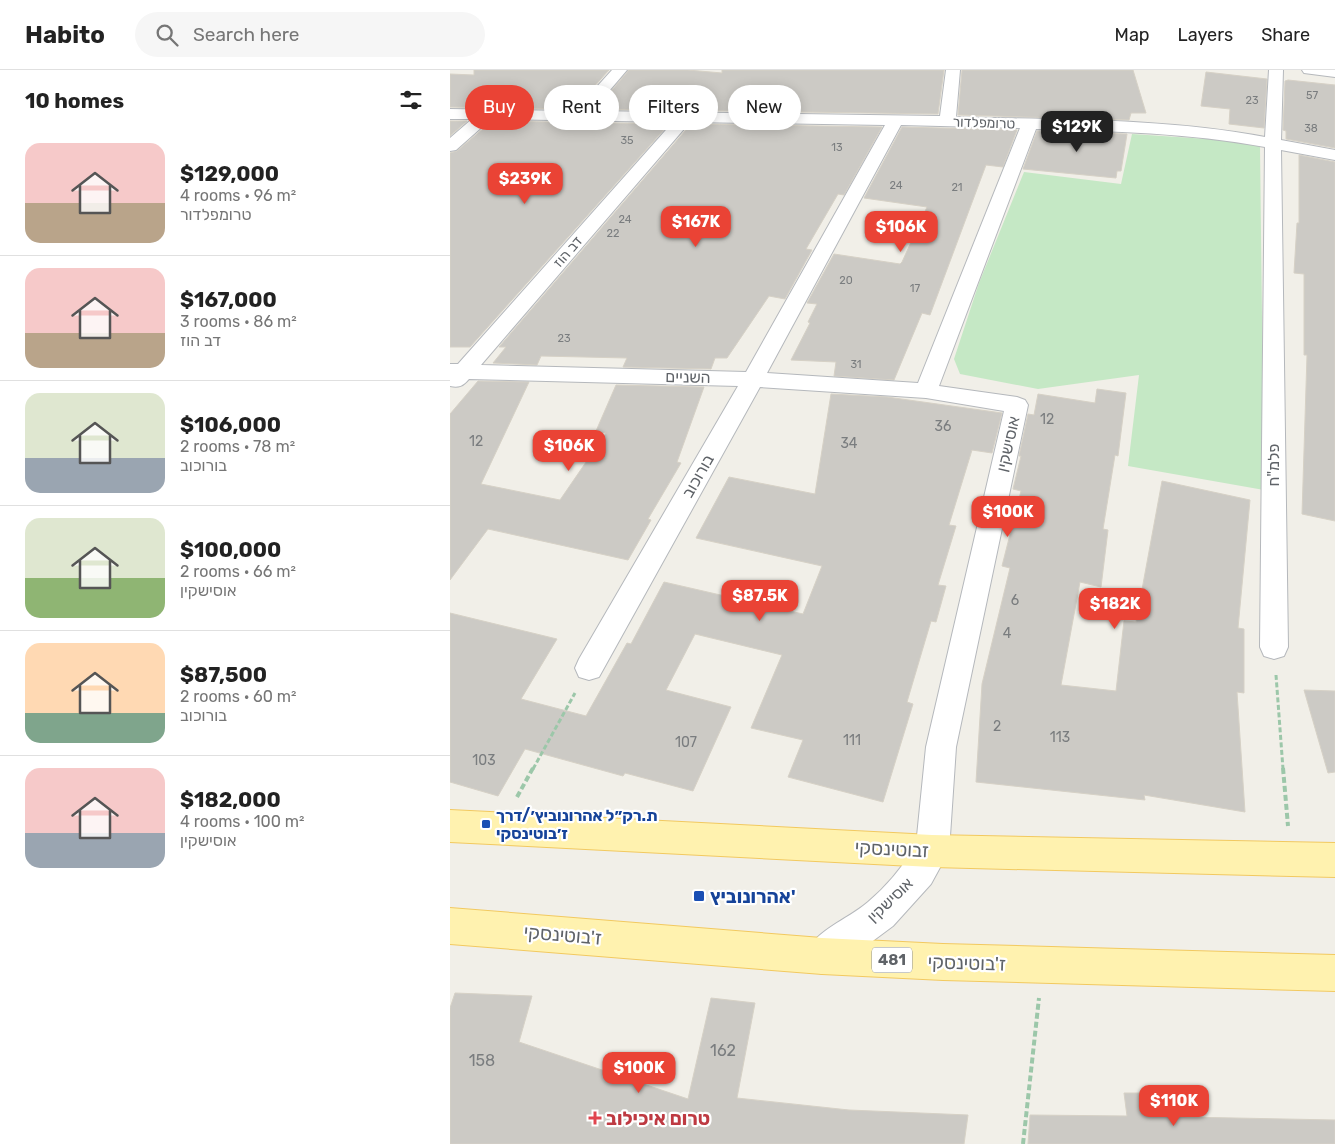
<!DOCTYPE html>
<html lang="en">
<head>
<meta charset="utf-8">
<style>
  :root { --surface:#fff; --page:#f6f6f6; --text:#222; --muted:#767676; --line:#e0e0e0; --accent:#ea4335 }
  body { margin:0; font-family:Rubik,Heebo,sans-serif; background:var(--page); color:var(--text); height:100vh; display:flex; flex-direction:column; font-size:19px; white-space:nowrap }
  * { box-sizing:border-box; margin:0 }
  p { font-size:16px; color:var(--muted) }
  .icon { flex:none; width:28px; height:28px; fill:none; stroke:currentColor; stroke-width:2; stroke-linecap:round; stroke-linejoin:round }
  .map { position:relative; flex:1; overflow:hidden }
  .side { display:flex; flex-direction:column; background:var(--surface); width:450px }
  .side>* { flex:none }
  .banner { position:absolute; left:15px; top:15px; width:475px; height:45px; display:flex; gap:10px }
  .price { position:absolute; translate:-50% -42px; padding:0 11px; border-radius:10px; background:var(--accent); color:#fff; font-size:16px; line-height:32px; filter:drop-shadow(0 1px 2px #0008) }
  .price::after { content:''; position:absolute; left:50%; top:30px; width:15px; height:11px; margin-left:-8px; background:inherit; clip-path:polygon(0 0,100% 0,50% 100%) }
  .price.on { background:#222; color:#fff }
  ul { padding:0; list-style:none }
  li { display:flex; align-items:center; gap:15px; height:125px; padding:0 25px }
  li+li { border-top:1px solid var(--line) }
  li span { display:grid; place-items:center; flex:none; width:140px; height:100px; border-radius:15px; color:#555 }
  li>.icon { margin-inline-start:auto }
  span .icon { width:60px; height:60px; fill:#fffc; stroke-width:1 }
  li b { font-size:21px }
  h2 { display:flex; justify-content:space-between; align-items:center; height:60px; padding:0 25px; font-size:21px }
  .tag { padding:0 18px; border-radius:22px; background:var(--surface); box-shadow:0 2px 12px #0003; font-size:18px; line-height:45px }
  .tag.on { background:var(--accent); color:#fff }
  header { display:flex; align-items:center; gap:30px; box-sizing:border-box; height:70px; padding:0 25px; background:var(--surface); border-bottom:1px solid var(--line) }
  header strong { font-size:24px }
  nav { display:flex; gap:28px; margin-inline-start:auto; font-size:18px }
  .search { width:350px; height:45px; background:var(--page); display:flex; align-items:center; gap:12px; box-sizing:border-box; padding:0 18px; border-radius:28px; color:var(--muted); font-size:19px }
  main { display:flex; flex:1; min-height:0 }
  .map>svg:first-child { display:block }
</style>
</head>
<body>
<header>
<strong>Habito</strong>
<div class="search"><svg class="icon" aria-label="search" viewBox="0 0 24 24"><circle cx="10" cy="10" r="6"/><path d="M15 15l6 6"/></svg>Search here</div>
<nav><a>Map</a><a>Layers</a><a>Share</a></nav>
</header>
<main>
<section class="side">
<h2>10 homes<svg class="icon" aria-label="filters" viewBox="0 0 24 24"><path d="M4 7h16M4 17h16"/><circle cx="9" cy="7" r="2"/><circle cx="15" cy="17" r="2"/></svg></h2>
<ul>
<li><span style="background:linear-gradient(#f6c9c9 60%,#b9a48a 0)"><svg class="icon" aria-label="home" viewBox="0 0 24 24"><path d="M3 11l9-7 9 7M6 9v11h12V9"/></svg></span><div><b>$129,000</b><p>4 rooms · 96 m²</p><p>טרומפלדור</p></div></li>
<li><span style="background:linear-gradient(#f6c9c9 65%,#b9a48a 0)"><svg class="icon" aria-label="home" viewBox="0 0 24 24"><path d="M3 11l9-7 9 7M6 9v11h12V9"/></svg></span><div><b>$167,000</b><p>3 rooms · 86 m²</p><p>דב הוז</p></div></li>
<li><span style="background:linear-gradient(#dfe7d0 65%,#9aa5b1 0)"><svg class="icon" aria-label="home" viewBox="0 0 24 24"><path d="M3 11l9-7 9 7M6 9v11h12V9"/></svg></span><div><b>$106,000</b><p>2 rooms · 78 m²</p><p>בורוכוב</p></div></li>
<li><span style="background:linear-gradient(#dfe7d0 60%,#8fb573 0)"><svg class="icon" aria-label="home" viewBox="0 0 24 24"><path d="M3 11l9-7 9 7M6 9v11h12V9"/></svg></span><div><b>$100,000</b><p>2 rooms · 66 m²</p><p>אוסישקין</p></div></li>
<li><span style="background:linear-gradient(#ffd9b3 70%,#7fa58c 0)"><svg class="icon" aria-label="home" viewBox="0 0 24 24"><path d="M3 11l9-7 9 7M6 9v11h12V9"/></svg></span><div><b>$87,500</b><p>2 rooms · 60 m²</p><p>בורוכוב</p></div></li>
<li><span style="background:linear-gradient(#f6c9c9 65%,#9aa5b1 0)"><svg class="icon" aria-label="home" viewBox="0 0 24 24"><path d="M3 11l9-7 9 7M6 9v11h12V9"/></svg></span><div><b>$182,000</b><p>4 rooms · 100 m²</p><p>אוסישקין</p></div></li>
</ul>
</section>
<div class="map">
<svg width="885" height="1074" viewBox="0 0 885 1074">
  <rect width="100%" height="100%" fill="#f1efe8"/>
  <path fill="#c5e8c5" d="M 682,64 L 772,70 L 810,76 L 814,420 L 678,396 L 689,305 L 588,319 L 510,304 L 504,289 L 529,213 L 574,102 L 671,114 Z"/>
  <path fill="#cccac5" stroke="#d6d1c6" d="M 24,0 L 159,0 L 124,39 L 0,37 L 0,4 L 24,5 Z
    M 179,0 L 238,0 L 272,3 L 272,0 L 494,0 L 488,44 L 146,39 Z
    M 512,0 L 683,0 L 696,43 L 681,43 L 679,50 L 508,45 Z
    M 756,2 L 817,9 L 814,58 L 779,54 L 780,39 L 751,36 Z
    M 838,10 L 885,15 L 885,78 L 836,69 L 836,61 L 833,60 L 835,11 Z
    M 0,51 L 17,51 L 0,66 Z
    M 42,51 L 219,54 L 20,277 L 0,277 L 0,83 L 7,81 Z
    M 241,54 L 432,57 L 394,125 L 388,124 L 356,179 L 362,180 L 335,229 L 319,226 L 277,288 L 265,288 L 261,299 L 173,297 L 177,288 L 91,286 L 87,295 L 43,293 L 56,277 L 49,277 Z
    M 452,57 L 567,60 L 553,97 L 536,95 L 480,245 L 472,243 L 444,310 L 384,306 L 386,292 L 341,290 L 360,253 L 358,252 L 367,234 L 357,233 L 384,184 L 450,194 L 452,192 L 477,137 L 414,128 Z
    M 587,61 L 677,64 L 671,101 L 667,101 L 666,108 L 573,99 Z
    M 849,85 L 885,92 L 885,451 L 852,444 L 857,285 L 854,285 L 854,204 L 844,203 L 847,153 L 849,153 Z
    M 28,311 L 79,312 L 31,414 L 110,430 L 156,363 L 146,361 L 166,315 L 254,317 L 227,392 L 231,393 L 198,449 L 201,450 L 178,490 L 38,459 L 0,510 L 0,344 Z
    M 647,319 L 676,323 L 668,386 L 665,385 L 653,459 L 658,460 L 651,517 L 630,512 L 611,615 L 666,621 L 674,551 L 686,552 L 712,411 L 800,430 L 788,558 L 794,559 L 794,623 L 787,622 L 795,742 L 694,725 L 695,730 L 526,712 L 532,614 L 560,498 L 552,496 L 571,421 L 563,419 L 571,386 L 569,386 L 578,344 L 584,345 L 588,324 L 645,333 Z
    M 381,324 L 437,327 L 552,343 L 542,383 L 522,380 L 499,455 L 506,456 L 488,515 L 496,516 L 486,552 L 481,551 L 457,632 L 463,634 L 433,732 L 338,707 L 353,670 L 301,658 L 332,585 L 245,564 L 216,620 L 281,637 L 243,721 L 175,703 L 173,706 L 75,679 L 48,726 L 0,712 L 0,543 L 107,569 L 71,629 L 136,646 L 177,573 L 181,574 L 214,512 L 353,544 L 372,496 L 246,468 L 279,407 L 365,424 Z
    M 854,620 L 885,621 L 885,702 L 878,703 Z
    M 5,923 L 82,926 L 69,972 L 238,1029 L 261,928 L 305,933 L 287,1028 L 399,1040 L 518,1045 L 514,1074 L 0,1074 L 0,938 Z
    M 674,1023 L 731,1023 L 735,1047 L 885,1050 L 885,1074 L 578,1074 L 580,1045 L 677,1046 Z"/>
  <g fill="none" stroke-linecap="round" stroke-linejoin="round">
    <g stroke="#b5b8bc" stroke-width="2">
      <path id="minor" d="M 162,0 L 177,0 L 142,41 L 490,46 L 496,0 L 510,0 L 506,47 C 609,50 713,48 815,67 L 819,0 L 833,0 L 831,70 L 885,80 L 885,90 L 831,80 L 838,577 L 834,586 L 824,589 L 814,586 L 810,577 L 815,77 C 739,63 662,61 586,59 L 489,316 L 567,327 L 575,330 L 578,335 L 506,677 L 499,781 L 481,814 L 443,856 L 385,899 L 372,904 L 359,899 L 354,886 C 365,860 397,850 418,832 C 436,817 453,796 466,776 L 476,677 L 554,341 L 476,328 L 310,317 L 149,607 L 139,610 L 129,607 L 125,598 L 129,589 L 288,316 L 19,309 C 13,316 9,318 0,316 L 0,294 L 8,294 L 223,52 L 41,49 L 6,80 L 0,81 L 0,68 L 22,49 L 0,49 L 0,39 L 125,41 ZM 240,52 L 435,55 L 296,302 L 31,295 ZM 451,55 L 570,58 L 468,313 L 317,303 Z
        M 852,0 L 885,0 L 885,7 L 854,3 Z"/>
    </g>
    <g stroke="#f2c960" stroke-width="2">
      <path id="major" d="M 0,740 L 482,765 L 885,773 L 885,807 L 482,797 L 0,772 Z
        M 0,838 L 372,868 L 493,874 L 885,885 L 885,921 L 493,910 L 372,904 L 0,874 Z"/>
    </g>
    <path stroke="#9cc7a9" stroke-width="3" stroke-dasharray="5 2.5" stroke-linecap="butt" d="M 826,605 L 833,699
      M 83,699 L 125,623"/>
    <path stroke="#9cc7a9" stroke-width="4" stroke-dasharray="6 3" stroke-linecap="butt" d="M 833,698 L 838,756
      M 67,727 L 83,698
      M 573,1074 L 589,928"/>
    <use href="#minor" fill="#fff" fill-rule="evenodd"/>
    <use href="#major" fill="#fff2af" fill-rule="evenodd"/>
  </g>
  <g fill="#1a4fb4" stroke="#fff" stroke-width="2">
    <rect x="31" y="749" width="10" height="10" rx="2.5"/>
    <rect x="243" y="820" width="12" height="12" rx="2.5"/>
  </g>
  <path fill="#e0444e" stroke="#fff" stroke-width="2" d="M142.5 1040.5h5v5h5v5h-5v5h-5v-5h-5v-5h5z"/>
  <g text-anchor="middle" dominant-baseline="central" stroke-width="4.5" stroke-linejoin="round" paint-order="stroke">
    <g font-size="11" fill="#7a7d7f">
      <text x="862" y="25">57</text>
      <text x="802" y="30">23</text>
      <text x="861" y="58">38</text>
      <text x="177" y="70">35</text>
      <text x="387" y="77">13</text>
      <text x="446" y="115">24</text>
      <text x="507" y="117">21</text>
      <text x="175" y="149">24</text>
      <text x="163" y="163">22</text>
      <text x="396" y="210">20</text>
      <text x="465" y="218">17</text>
      <text x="114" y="268">23</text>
      <text x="406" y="294">31</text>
    </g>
    <g font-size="14" fill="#5f6368" stroke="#fff">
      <text transform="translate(534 53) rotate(2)">טרומפלדור</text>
      <text transform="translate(118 182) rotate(-49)">דב הוז</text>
    </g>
    <g font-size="14" fill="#7a7d7f">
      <text x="597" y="349">12</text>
      <text x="493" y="356">36</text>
      <text x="26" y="371">12</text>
      <text x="399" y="373">34</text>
      <text x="565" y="530">6</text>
      <text x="557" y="563">4</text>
      <text x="547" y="656">2</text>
      <text x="610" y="667">113</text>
      <text x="402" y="670">111</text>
      <text x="236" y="672">107</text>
      <text x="34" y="690">103</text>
    </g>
    <rect fill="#fff" stroke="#8f9295" stroke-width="1" x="422" y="877.5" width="40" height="25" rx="4"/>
    <g font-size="15" font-weight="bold" fill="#5f6368">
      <text x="442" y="890">481</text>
    </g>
    <g font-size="16" fill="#5f6368" stroke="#fff">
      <text transform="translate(238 307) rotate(1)">השניים</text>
      <text transform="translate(558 374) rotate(-77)">אוסישקין</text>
      <text transform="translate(823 395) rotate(-90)">פלמ"ח</text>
      <text transform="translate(248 406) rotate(-60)">בורוכוב</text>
      <text transform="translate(440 830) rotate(-44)">אוסישקין</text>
    </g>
    <g font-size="16" font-weight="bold" fill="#164399" stroke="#fff" text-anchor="start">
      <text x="46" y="745">ת.רק״ל אהרונוביץ׳/דרך<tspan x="46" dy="18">ז׳בוטינסקי</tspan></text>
    </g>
    <g font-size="16" fill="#7a7d7f">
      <text x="273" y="980">162</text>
      <text x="32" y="990">158</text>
    </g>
    <g font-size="19" fill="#5f6368" stroke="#fff">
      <text transform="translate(442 779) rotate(3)">זבוטינסקי</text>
      <text transform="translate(113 865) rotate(5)">ז'בוטינסקי</text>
      <text transform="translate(517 893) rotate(2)">ז'בוטינסקי</text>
    </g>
    <g font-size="19" font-weight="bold" fill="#164399" stroke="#fff" text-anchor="start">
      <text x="260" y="826">אהרונוביץ'</text>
    </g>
    <g font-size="19" font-weight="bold" fill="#be3a42" stroke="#fff" text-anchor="start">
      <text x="156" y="1048">טרום איכילוב</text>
    </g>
  </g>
</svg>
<b class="price on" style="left:627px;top:83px">$129K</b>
<b class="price" style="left:75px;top:135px">$239K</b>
<b class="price" style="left:246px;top:178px">$167K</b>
<b class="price" style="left:451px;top:183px">$106K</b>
<b class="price" style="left:119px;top:402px">$106K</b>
<b class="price" style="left:558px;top:468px">$100K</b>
<b class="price" style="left:310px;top:552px">$87.5K</b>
<b class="price" style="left:665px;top:560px">$182K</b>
<b class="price" style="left:189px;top:1024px">$100K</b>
<b class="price" style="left:724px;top:1057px">$110K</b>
<div class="banner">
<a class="tag on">Buy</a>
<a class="tag">Rent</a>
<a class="tag">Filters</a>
<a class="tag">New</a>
</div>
</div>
</main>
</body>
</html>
